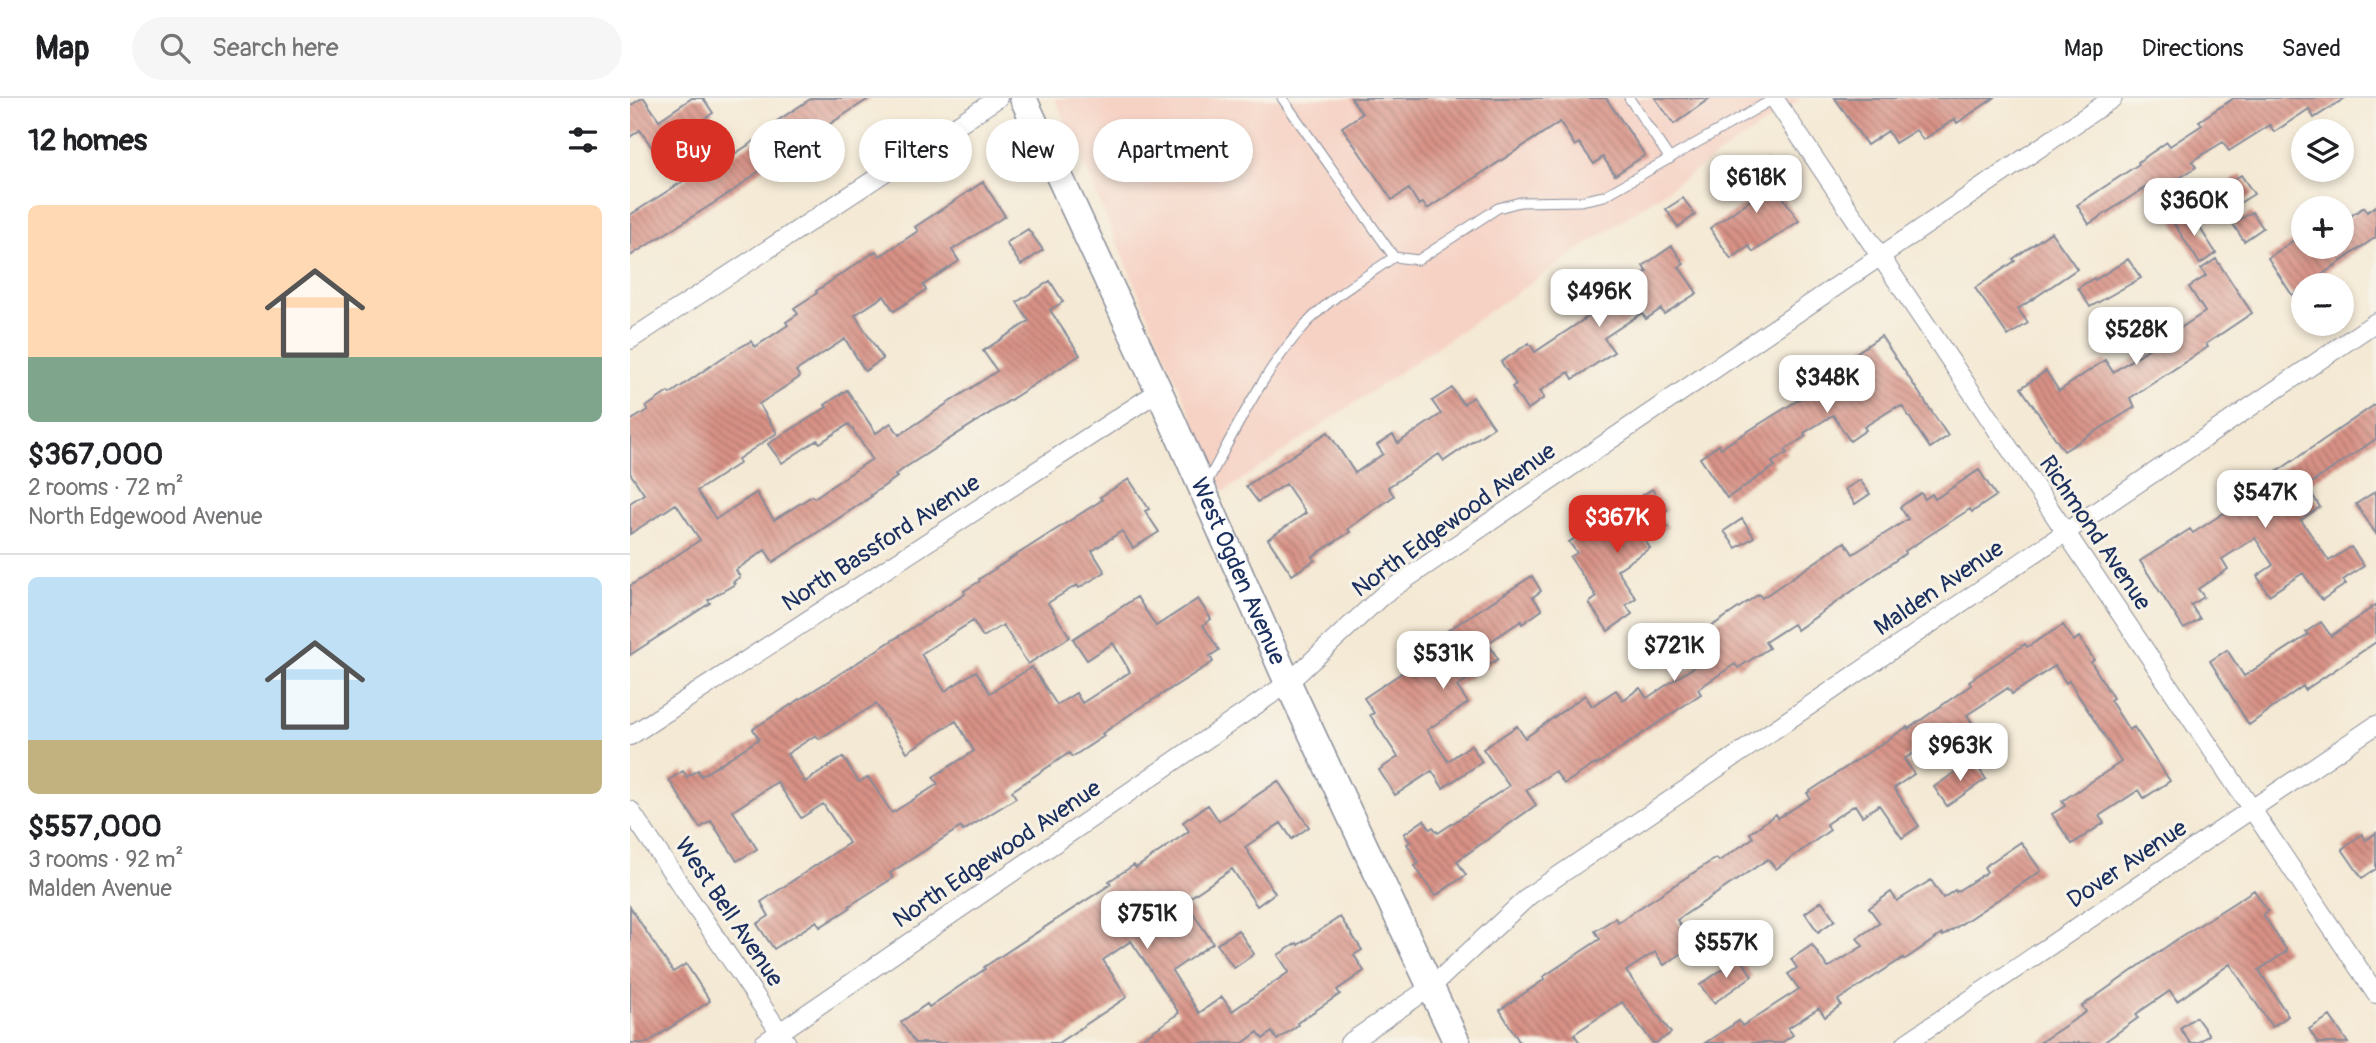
<!DOCTYPE html>
<html lang="en">
<head>
<meta charset="utf-8">
<style>
  :root { --surface:#fff; --page:#f6f6f6; --text:#202124; --muted:#757577; --line:#e0e0e0; --accent:#d93025 }
  body { margin:0; font-family:Pangolin,sans-serif; background:var(--page); color:var(--text); height:100vh; display:flex; flex-direction:column; font-size:26px; white-space:nowrap }
  * { box-sizing:border-box; margin:0 }
  p { font-size:23px; color:var(--muted) }
  .icon { flex:none; width:38px; height:38px; fill:none; stroke:currentColor; stroke-width:2; stroke-linecap:round; stroke-linejoin:round }
  .map { position:relative; flex:1; overflow:hidden }
  .drawer { display:flex; flex-direction:column; background:var(--surface); width:630px }
  .drawer>* { flex:none }
  .hud { position:absolute; left:21px; top:21px; width:665px; height:63px; display:flex; gap:14px }
  .tools { position:absolute; left:1661px; top:21px; display:grid; gap:14px }
  .tools a { display:grid; place-items:center; width:63px; height:63px; border-radius:50%; background:var(--surface); box-shadow:0 4px 10px #0003; font-size:35px }
  .price { position:absolute; translate:-50% -60px; padding:0 16px; border-radius:14px; background:#fff; color:#222; font-size:23px; line-height:46px; filter:drop-shadow(0 2px 4px #0008) }
  .price::after { content:''; position:absolute; left:50%; top:42px; width:21px; height:16px; margin-left:-10px; background:inherit; clip-path:polygon(0 0,100% 0,50% 100%) }
  .price.current { background:var(--accent); color:#fff }
  ul { padding:0; list-style:none }
  li { display:grid; align-content:center; gap:14px; height:371px; padding:0 28px }
  li+li { border-top:2px solid var(--line) }
  li span { display:grid; place-items:center; height:217px; border-radius:10px; color:#555 }
  li>.icon { margin-inline-start:auto }
  span .icon { width:126px; height:126px; fill:#fffc; stroke-width:1 }
  li b { font-size:30px }
  h2 { display:flex; justify-content:space-between; align-items:center; height:84px; padding:0 28px; font-size:30px }
  .pill { padding:0 24px; border-radius:32px; background:var(--surface); box-shadow:0 4px 10px #0003; font-size:24px; line-height:63px }
  .pill.current { background:var(--accent); color:#fff }
  header { display:flex; align-items:center; gap:42px; box-sizing:border-box; height:98px; padding:0 35px; background:var(--surface); border-bottom:2px solid var(--line) }
  header strong { font-size:33px }
  nav { display:flex; gap:38px; margin-inline-start:auto; font-size:24px }
  .search { width:490px; height:63px; background:var(--page); display:flex; align-items:center; gap:18px; box-sizing:border-box; padding:0 24px; border-radius:38px; color:var(--muted); font-size:26px }
  main { display:flex; flex:1; min-height:0 }
  .map>svg:first-child { display:block }
</style>
</head>
<body>
<header>
<strong>Map</strong>
<div class="search"><svg class="icon" aria-label="search" viewBox="0 0 24 24"><circle cx="10" cy="10" r="6"/><path d="M15 15l6 6"/></svg>Search here</div>
<nav><a>Map</a><a>Directions</a><a>Saved</a></nav>
</header>
<main>
<section class="drawer">
<h2>12 homes<svg class="icon" aria-label="filters" viewBox="0 0 24 24"><path d="M4 7h16M4 17h16"/><circle cx="9" cy="7" r="2"/><circle cx="15" cy="17" r="2"/></svg></h2>
<ul>
<li><span style="background:linear-gradient(#ffd9b3 70%,#7fa58c 0)"><svg class="icon" aria-label="home" viewBox="0 0 24 24"><path d="M3 11l9-7 9 7M6 9v11h12V9"/></svg></span><div><b>$367,000</b><p>2 rooms · 72 m²</p><p>North Edgewood Avenue</p></div></li>
<li><span style="background:linear-gradient(#bfe0f5 75%,#c2b280 0)"><svg class="icon" aria-label="home" viewBox="0 0 24 24"><path d="M3 11l9-7 9 7M6 9v11h12V9"/></svg></span><div><b>$557,000</b><p>3 rooms · 92 m²</p><p>Malden Avenue</p></div></li>
</ul>
</section>
<div class="map">
<svg width="1746" height="945" viewBox="0 0 1746 945">
  <defs>
    <pattern id="building-back-hatch" width="6" height="6" patternUnits="userSpaceOnUse" patternTransform="scale(1.75)"><rect width="6" height="6" fill="#d89185"/><path d="M-1 5l2 2M0 0l6 6M5-1l2 2" fill="none" stroke="#ae7770"/></pattern>
  </defs>
  <rect width="100%" height="100%" fill="#f7f3e8"/>
  <filter id="ink" filterUnits="userSpaceOnUse"><feTurbulence type="fractalNoise" baseFrequency=".0143" numOctaves="2"/><feDisplacementMap in="SourceGraphic" scale="14" xChannelSelector="R" yChannelSelector="G"/><feConvolveMatrix kernelMatrix="1 2 1 2 8 2 1 2 1" color-interpolation-filters="sRGB"/></filter>
  <filter id="wash" filterUnits="userSpaceOnUse"><feTurbulence type="fractalNoise" baseFrequency=".00686" numOctaves="4" result="noise"/><feDisplacementMap in="SourceGraphic" scale="28" xChannelSelector="R" yChannelSelector="G"/><feGaussianBlur stdDeviation="1.57" result="paint"/><feColorMatrix in="noise" values="0 0 0 0 0 0 0 0 0 0 0 0 0 0 0 0 0 1.4 0 .05"/><feComposite in="paint" operator="in"/></filter>
  <g filter="url(#wash)">
    <rect width="100%" height="100%" fill="#f4e9d4"/>
    <path fill="#f6d2c4" d="M 425,0 L 1172,0 L 594,394 Z"/>
    <g id="blocks">
      <path fill="url(#building-back-hatch)" fill-rule="evenodd" d="M 12,0 L 14,0 L 29,22 L 62,0 L 73,0 L 83,15 L 62,29 L 86,68 L 135,36 L 132,33 L 182,0 L 240,0 L 144,62 L 103,93 L 0,158 L 0,117 L 58,80 L 38,50 L 27,57 L 10,32 L 0,39 L 0,8 Z
        M 721,0 L 976,0 L 1015,57 L 985,77 L 973,59 L 964,66 L 949,45 L 945,48 L 930,24 L 797,111 L 793,105 L 789,107 L 779,91 L 762,102 L 712,29 L 732,16 Z
        M 1025,0 L 1080,0 L 1044,26 Z
        M 1205,0 L 1364,0 L 1327,25 L 1325,21 L 1293,42 L 1286,32 L 1265,45 L 1258,33 L 1237,47 Z
        M 1604,0 L 1715,0 L 1684,20 L 1679,11 L 1644,34 L 1640,27 L 1599,53 L 1593,44 L 1562,63 L 1566,69 L 1529,94 L 1522,85 L 1459,126 L 1447,107 L 1509,66 L 1508,64 L 1537,44 L 1540,48 L 1572,27 L 1569,23 Z
        M 1136,63 L 1152,85 L 1146,89 L 1169,123 L 1123,154 L 1119,148 L 1101,161 L 1080,130 L 1122,101 L 1119,96 L 1124,92 L 1114,78 Z
        M 1611,77 L 1624,96 L 1608,106 L 1595,87 Z
        M 353,84 L 375,118 L 322,152 L 329,163 L 293,187 L 296,192 L 264,213 L 254,198 L 225,217 L 253,261 L 235,273 L 215,241 L 166,273 L 170,279 L 129,306 L 147,335 L 108,361 L 110,365 L 67,393 L 86,421 L 126,395 L 144,422 L 182,398 L 184,400 L 242,361 L 219,326 L 190,345 L 187,342 L 152,365 L 138,346 L 197,309 L 195,307 L 217,292 L 246,335 L 261,325 L 269,337 L 367,273 L 353,253 L 399,223 L 387,204 L 420,183 L 433,204 L 420,212 L 450,257 L 276,369 L 265,377 L 267,379 L 241,397 L 242,398 L 143,464 L 135,452 L 106,472 L 110,479 L 103,484 L 105,486 L 78,502 L 80,505 L 0,557 L 0,488 L 70,442 L 46,406 L 0,436 L 0,405 L 14,396 L 0,375 L 0,323 L 18,312 L 16,309 L 38,294 L 40,296 L 92,260 L 121,243 L 125,249 L 158,227 L 156,224 L 168,216 L 164,210 L 187,195 L 186,193 L 246,153 L 250,158 L 288,133 L 285,129 Z
        M 1053,100 L 1065,117 L 1048,129 L 1036,111 Z
        M 1746,108 L 1746,139 L 1677,187 L 1673,187 L 1673,190 L 1662,197 L 1638,160 L 1673,136 L 1673,149 L 1712,149 L 1712,124 L 1734,109 L 1737,114 Z
        M 1559,113 L 1586,155 L 1570,166 L 1543,124 Z
        M 1622,114 L 1633,130 L 1614,143 L 1603,126 Z
        M 398,131 L 413,152 L 391,167 L 376,145 Z
        M 1421,134 L 1447,171 L 1388,211 L 1398,225 L 1378,238 L 1345,190 L 1385,163 L 1383,161 Z
        M 1042,148 L 1054,166 L 1049,169 L 1067,195 L 1034,216 L 1031,211 L 1016,221 L 1012,215 L 974,240 L 984,254 L 943,281 L 939,274 L 910,293 L 914,300 L 897,312 L 882,289 L 886,286 L 871,264 L 899,245 L 905,254 L 986,200 L 983,196 L 1017,174 L 1013,168 Z
        M 1498,161 L 1511,180 L 1460,209 L 1448,190 L 1464,180 L 1465,182 Z
        M 1586,161 L 1622,215 L 1576,246 L 1578,249 L 1500,300 L 1505,309 L 1434,353 L 1391,290 L 1416,273 L 1429,293 L 1475,262 L 1483,274 L 1575,214 L 1559,189 L 1576,178 L 1571,171 Z
        M 1251,238 L 1318,338 L 1300,350 L 1272,308 L 1267,310 L 1266,309 L 1234,329 L 1236,332 L 1220,343 L 1203,317 L 1174,335 L 1176,338 L 1155,352 L 1157,355 L 1142,364 L 1145,368 L 1097,400 L 1070,360 L 1089,347 L 1091,350 L 1186,291 L 1179,281 L 1215,258 L 1217,261 Z
        M 822,290 L 833,306 L 843,299 L 864,329 L 814,363 L 809,356 L 758,389 L 764,398 L 718,431 L 720,434 L 682,459 L 685,462 L 662,477 L 638,441 L 676,415 L 656,386 L 628,404 L 616,388 L 698,334 L 725,375 L 753,356 L 747,347 L 763,337 L 768,345 L 811,316 L 802,303 Z
        M 1746,306 L 1746,341 L 1677,388 L 1690,409 L 1671,422 L 1699,463 L 1721,449 L 1734,468 L 1713,482 L 1716,486 L 1692,502 L 1673,475 L 1639,497 L 1627,478 L 1643,467 L 1625,440 L 1592,461 L 1598,471 L 1568,491 L 1574,499 L 1561,507 L 1570,521 L 1554,531 L 1510,463 L 1560,431 L 1563,435 L 1603,409 L 1601,405 Z
        M 1349,372 L 1366,398 L 1342,414 L 1340,411 L 1275,453 L 1276,455 L 1167,532 L 1163,526 L 1135,544 L 1139,550 L 1108,570 L 1105,566 L 1068,591 L 1071,596 L 966,667 L 965,666 L 934,686 L 925,673 L 896,692 L 906,707 L 827,763 L 836,777 L 805,798 L 785,768 L 789,765 L 777,746 L 780,744 L 774,736 L 794,722 L 800,731 L 803,729 L 808,735 L 879,688 L 853,651 L 887,628 L 895,640 L 955,597 L 962,608 L 986,592 L 993,602 L 1010,590 L 1017,600 L 1070,565 L 1053,541 L 1070,529 L 1073,534 L 1129,496 L 1132,500 L 1215,444 L 1223,456 L 1278,421 L 1270,409 L 1291,395 L 1295,401 L 1302,396 L 1305,401 Z
        M 499,381 L 519,411 L 515,413 L 529,434 L 503,450 L 492,433 L 462,453 L 475,474 L 449,490 L 447,487 L 418,505 L 440,539 L 398,566 L 373,527 L 353,539 L 343,523 L 291,556 L 315,593 L 346,573 L 360,595 L 402,569 L 427,607 L 446,595 L 452,605 L 500,574 L 483,545 L 457,562 L 443,541 L 507,499 L 526,528 L 568,501 L 581,521 L 573,527 L 589,552 L 580,558 L 583,564 L 499,617 L 472,636 L 474,638 L 442,659 L 439,655 L 382,693 L 386,700 L 333,733 L 331,729 L 260,775 L 263,780 L 219,808 L 220,810 L 190,829 L 187,823 L 144,851 L 127,826 L 139,818 L 131,804 L 219,745 L 193,706 L 171,720 L 147,684 L 103,713 L 127,751 L 107,763 L 81,723 L 70,730 L 39,682 L 53,673 L 57,679 L 68,672 L 71,678 L 129,641 L 123,631 L 335,496 L 334,493 L 350,483 L 349,481 L 472,402 L 470,399 ZM 246,606 L 277,654 L 326,623 L 344,653 L 303,679 L 308,686 L 262,715 L 238,679 L 229,684 L 213,659 L 175,684 L 157,656 L 186,637 L 189,641 Z
        M 1230,382 L 1240,396 L 1225,406 L 1215,391 Z
        M 1022,391 L 1037,412 L 1029,417 L 1038,429 L 1016,444 L 1020,450 L 987,472 L 1006,500 L 996,507 L 1002,516 L 978,533 L 959,505 L 967,499 L 940,459 L 947,455 L 939,444 L 959,431 L 960,433 Z
        M 1746,393 L 1746,436 L 1726,406 Z
        M 1112,421 L 1124,439 L 1106,450 L 1094,433 Z
        M 902,478 L 911,493 L 903,499 L 912,512 L 892,526 L 891,523 L 858,545 L 868,561 L 827,588 L 838,605 L 797,632 L 818,663 L 841,647 L 852,664 L 813,690 L 802,673 L 765,697 L 749,672 L 768,659 L 740,617 L 744,615 L 734,600 L 812,548 L 806,540 Z
        M 1746,507 L 1746,544 L 1675,592 L 1673,588 L 1619,627 L 1580,563 L 1597,552 L 1614,578 L 1678,537 L 1676,534 L 1691,524 L 1701,538 Z
        M 1433,527 L 1444,543 L 1449,539 L 1464,562 L 1461,564 L 1483,600 L 1480,602 L 1499,632 L 1504,629 L 1540,683 L 1514,700 L 1509,692 L 1469,718 L 1474,725 L 1442,746 L 1422,716 L 1435,708 L 1432,703 L 1491,664 L 1439,583 L 1436,585 L 1425,568 L 1382,596 L 1378,590 L 1337,617 L 1347,632 L 1327,647 L 1318,634 L 1274,661 L 1284,676 L 1264,690 L 1289,728 L 1272,740 L 1249,707 L 1232,718 L 1225,707 L 1196,726 L 1200,732 L 1146,771 L 1138,761 L 1047,822 L 1064,847 L 1034,867 L 1025,854 L 996,873 L 1041,935 L 1026,945 L 1023,945 L 992,904 L 944,936 L 950,945 L 890,945 L 870,912 L 915,881 L 913,879 L 970,841 L 965,833 L 985,820 L 988,824 L 1086,760 L 1089,763 L 1123,740 L 1120,735 L 1146,716 L 1148,720 L 1180,700 L 1177,695 L 1277,629 L 1278,631 L 1341,587 L 1339,583 L 1395,546 L 1397,549 Z
        M 1343,662 L 1356,681 L 1317,708 L 1304,689 Z
        M 648,683 L 679,729 L 662,741 L 651,725 L 615,749 L 645,795 L 627,808 L 602,771 L 555,803 L 583,845 L 542,873 L 569,915 L 592,899 L 602,913 L 659,874 L 648,857 L 667,845 L 668,847 L 710,819 L 732,852 L 724,857 L 734,873 L 707,892 L 710,896 L 667,925 L 668,927 L 647,942 L 642,934 L 633,941 L 628,934 L 613,945 L 506,945 L 549,915 L 501,843 L 473,862 L 497,899 L 428,945 L 285,945 L 271,924 L 297,906 L 299,909 L 355,871 L 354,869 L 481,786 L 479,783 L 504,767 L 506,770 L 559,733 L 553,724 L 578,707 L 589,723 Z
        M 1746,735 L 1746,771 L 1732,780 L 1712,751 L 1732,736 L 1736,742 Z
        M 1391,744 L 1411,773 L 1313,838 L 1312,836 L 1274,862 L 1273,860 L 1208,902 L 1211,907 L 1195,919 L 1189,910 L 1158,930 L 1163,937 L 1151,945 L 1075,945 L 1109,923 L 1112,928 L 1169,891 L 1158,876 L 1167,870 L 1161,861 L 1182,847 L 1198,870 L 1233,848 L 1227,840 L 1250,825 L 1239,810 L 1261,794 L 1267,803 L 1301,782 L 1313,800 L 1325,792 L 1326,794 L 1357,774 L 1354,769 Z
        M 1624,792 L 1638,813 L 1633,816 L 1657,853 L 1629,872 L 1658,918 L 1642,929 L 1600,866 L 1547,903 L 1540,893 L 1506,916 L 1508,920 L 1473,945 L 1409,945 L 1456,914 L 1452,908 L 1546,842 Z
        M 1192,803 L 1205,822 L 1188,834 L 1175,815 Z
        M 0,809 L 43,874 L 56,866 L 80,903 L 17,945 L 0,945 Z
        M 608,832 L 624,856 L 604,870 L 587,846 Z
        M 1110,859 L 1122,878 L 1084,905 L 1070,887 Z
        M 1700,918 L 1718,945 L 1688,945 L 1679,931 Z
        M 1566,919 L 1579,937 L 1567,945 L 1560,945 L 1550,930 Z"/>
    </g>
  </g>
  <g filter="url(#ink)">
    <use href="#blocks" fill-opacity="0" stroke="#888c99" stroke-width="2"/>
    <g fill="none" stroke-linecap="round" stroke-linejoin="round">
      <g stroke="#888c99" stroke-width="11">
        <path id="lane" d="M 999,0 L 1040,61
          M 764,159 L 788,162 L 868,110 L 890,104 L 950,103 L 974,98 L 1138,4 L 1141,0
          M 576,386 C 606,331 634,271 677,225 C 702,198 734,180 764,159 L 652,0"/>
      </g>
      <g stroke="#888c99" stroke-width="20">
        <path id="street" d="M 1144,0 L 1746,896
          M 0,242 L 368,0
          M 0,638 L 529,293
          M 0,712 L 157,945
          M 134,945 L 658,585 L 754,496 L 1483,0
          M 719,945 L 801,889 L 900,797 L 1746,224
          M 1276,945 L 1746,627"/>
      </g>
      <g stroke="#888c99" stroke-width="29">
        <g id="primary">
          <path id="s1" d="M 393,0 L 529,293 L 658,585 L 827,945"/>
        </g>
      </g>
      <use href="#lane" stroke="#fff" stroke-width="9"/>
      <use href="#street" stroke="#fff" stroke-width="18"/>
      <use href="#primary" stroke="#fff" stroke-width="26"/>
    </g>
  </g>
  <g text-anchor="middle" dominant-baseline="central" stroke-width="6" stroke-linejoin="round" paint-order="stroke">
    <g font-size="24" fill="#1b2f5e" stroke="#f7f3e8">
      <text transform="translate(824 422) rotate(-36)">North Edgewood Avenue</text>
      <text transform="translate(1465 435) rotate(56)">Richmond Avenue</text>
      <text transform="translate(251 445) rotate(-33)">North Bassford Avenue</text>
      <text stroke="none"><textPath href="#s1" startOffset="520">West Ogden Avenue</textPath></text>
      <text transform="translate(1309 490) rotate(-34)">Malden Avenue</text>
      <text transform="translate(367 756) rotate(-34)">North Edgewood Avenue</text>
      <text transform="translate(1497 766) rotate(-34)">Dover Avenue</text>
      <text transform="translate(99 814) rotate(56)">West Bell Avenue</text>
    </g>
  </g>
</svg>
<div class="tools">
<a><svg class="icon" aria-label="layers" viewBox="0 0 24 24"><path d="M12 4l9 5-9 5-9-5zM3 14l9 5 9-5"/></svg></a>
<a>+</a>
<a>−</a>
</div>
<b class="price" style="left:1126px;top:117px">$618K</b>
<b class="price" style="left:1564px;top:140px">$360K</b>
<b class="price" style="left:969px;top:231px">$496K</b>
<b class="price" style="left:1506px;top:269px">$528K</b>
<b class="price" style="left:1197px;top:317px">$348K</b>
<b class="price" style="left:1635px;top:432px">$547K</b>
<b class="price current" style="left:987px;top:457px">$367K</b>
<b class="price" style="left:1044px;top:585px">$721K</b>
<b class="price" style="left:813px;top:593px">$531K</b>
<b class="price" style="left:1330px;top:685px">$963K</b>
<b class="price" style="left:517px;top:853px">$751K</b>
<b class="price" style="left:1096px;top:882px">$557K</b>
<div class="hud">
<a class="pill current">Buy</a>
<a class="pill">Rent</a>
<a class="pill">Filters</a>
<a class="pill">New</a>
<a class="pill">Apartment</a>
</div>
</div>
</main>
</body>
</html>
